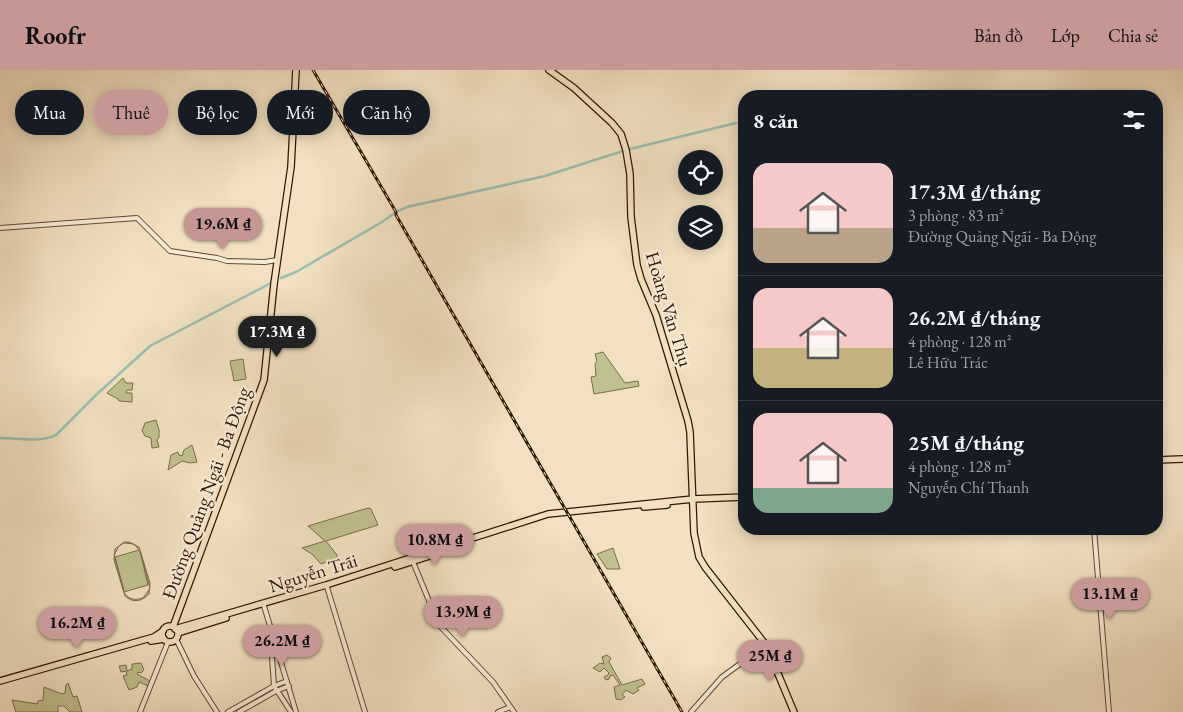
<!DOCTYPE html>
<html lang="vi">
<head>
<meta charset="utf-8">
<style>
  :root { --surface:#171b24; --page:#20242c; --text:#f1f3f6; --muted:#9ea1a6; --line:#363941; --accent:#c59692 }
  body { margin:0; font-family:"EB Garamond",serif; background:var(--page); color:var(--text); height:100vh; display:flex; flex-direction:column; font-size:19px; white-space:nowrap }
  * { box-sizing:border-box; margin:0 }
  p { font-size:16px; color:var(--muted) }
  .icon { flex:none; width:28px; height:28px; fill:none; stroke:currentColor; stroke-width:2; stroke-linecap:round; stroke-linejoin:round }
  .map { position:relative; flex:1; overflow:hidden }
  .side { position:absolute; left:738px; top:20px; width:425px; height:445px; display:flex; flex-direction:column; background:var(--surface); border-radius:20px; box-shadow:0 2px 12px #0003 }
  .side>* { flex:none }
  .hud { position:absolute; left:15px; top:20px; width:475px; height:45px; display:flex; gap:10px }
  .tools { position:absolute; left:678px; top:80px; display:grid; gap:10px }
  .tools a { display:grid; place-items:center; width:45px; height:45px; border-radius:50%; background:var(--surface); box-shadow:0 2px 12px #0003; font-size:25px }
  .price { position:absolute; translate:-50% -42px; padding:0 11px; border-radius:18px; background:var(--accent); color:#111; font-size:16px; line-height:32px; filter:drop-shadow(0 1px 2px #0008) }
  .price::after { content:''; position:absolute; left:50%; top:30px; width:15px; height:11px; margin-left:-8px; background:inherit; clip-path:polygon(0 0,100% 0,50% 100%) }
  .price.active { background:#222; color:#fff }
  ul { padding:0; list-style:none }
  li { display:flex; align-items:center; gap:15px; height:125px; padding:0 15px }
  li+li { border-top:1px solid var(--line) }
  li span { display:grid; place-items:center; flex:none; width:140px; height:100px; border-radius:15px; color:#555 }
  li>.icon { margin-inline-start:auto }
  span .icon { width:60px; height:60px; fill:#fffc; stroke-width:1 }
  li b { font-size:21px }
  h2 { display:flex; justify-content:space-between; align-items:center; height:60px; padding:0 15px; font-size:21px }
  .pill { padding:0 18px; border-radius:22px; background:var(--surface); box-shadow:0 2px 12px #0003; font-size:18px; line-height:45px }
  .pill.active { background:var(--accent); color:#111 }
  header { display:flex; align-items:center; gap:30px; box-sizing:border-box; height:70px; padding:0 25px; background:var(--accent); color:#111 }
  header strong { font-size:24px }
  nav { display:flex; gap:28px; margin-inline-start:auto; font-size:18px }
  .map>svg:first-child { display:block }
</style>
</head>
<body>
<header>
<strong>Roofr</strong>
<nav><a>Bản đồ</a><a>Lớp</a><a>Chia sẻ</a></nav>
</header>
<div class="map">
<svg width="1183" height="642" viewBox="0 0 1183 642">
  <rect width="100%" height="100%" fill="#f1e0c1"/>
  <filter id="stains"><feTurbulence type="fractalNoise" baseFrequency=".004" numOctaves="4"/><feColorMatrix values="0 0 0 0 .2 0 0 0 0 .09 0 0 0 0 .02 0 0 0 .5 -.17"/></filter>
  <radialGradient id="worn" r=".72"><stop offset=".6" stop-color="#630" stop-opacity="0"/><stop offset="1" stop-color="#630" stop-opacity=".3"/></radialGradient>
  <path fill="#c0c18e" stroke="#796c4a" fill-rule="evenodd" d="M 603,282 L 625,313 L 638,311 L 639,316 L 594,324 L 591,307 L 596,306 L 595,294 L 597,291 L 595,284 Z
    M 243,289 L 246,309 L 234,311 L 230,291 Z
    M 123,308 L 126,313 L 133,313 L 132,320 L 127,320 L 126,323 L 132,323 L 132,332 L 119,331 L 118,329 L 107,323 Z
    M 156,350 L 159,360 L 159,367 L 157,370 L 159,377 L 152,378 L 151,368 L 145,366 L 142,361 L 145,353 Z
    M 192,375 L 197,392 L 190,393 L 182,391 L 168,400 L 171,385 L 178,382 L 179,385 L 182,386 L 184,380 Z
    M 368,438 L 371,439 L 378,455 L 326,471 L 337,485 L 337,488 L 321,494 L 312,484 L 302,478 L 325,471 L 308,456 Z
    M 124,472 L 129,472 L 139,477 L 150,513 L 149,524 C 141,532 133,533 125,526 L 114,490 L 115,479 ZM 124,473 L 134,474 L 139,480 L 115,487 L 124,521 L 114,485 L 119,476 ZM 140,481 L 150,518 L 144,527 C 137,531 128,530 124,522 L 148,515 Z
    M 613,478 L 620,499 L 607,499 L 597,484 Z
    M 607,585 L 611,588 L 609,592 L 622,615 L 642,609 L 645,614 L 637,618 L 639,620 L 633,624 L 626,620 L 622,625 L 625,627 L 621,630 L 616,629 L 614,617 L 620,615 L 613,605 L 610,606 L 609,609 L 606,610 L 604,607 L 608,605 L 609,603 L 604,598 L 600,602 L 593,598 L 600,593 L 604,594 L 602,587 Z
    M 141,593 L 144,600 L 141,603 L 138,602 L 137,604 L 150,611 L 148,616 L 139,612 L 137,617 L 129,620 L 123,606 L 127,605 L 126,601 L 121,602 L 119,596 L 126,595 L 127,601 L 132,599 L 132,594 Z
    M 68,613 L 73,627 L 77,626 L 82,642 L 70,642 L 64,636 L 58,636 L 58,642 L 16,642 L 12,630 L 37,634 L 38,631 L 43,630 L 44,617 L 62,624 L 65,623 L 66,615 Z"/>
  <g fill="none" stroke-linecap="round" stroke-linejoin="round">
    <path stroke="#9bbdb1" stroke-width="2.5" d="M 281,208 L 296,202 L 382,152 L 396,142 L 407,137 L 545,106 L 626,80 L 736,53
      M 0,368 C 18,368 40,373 56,365 L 96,325 L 150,276 L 271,213"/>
    <g stroke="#624834" stroke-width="6">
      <path id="minor" d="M 0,158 L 137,148 L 170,181 L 217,188 L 227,191 L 265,192 L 277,190
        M 1094,459 L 1109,642
        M 413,492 L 439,555 L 493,612 L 514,642
        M 327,517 L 365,642
        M 264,536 L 296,642
        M 270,559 L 274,616 L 291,642
        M 176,569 L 194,606 L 217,642
        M 140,642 L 168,572
        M 228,642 L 274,616 L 287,611
        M 239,642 L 276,621 L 289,616
        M 498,642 L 510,637
        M 691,642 L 722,607 L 766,575"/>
    </g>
    <g stroke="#321605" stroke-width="8">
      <path id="major" d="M 549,0 L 574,18 L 612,53 L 621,64 L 626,80 L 630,104 L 631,147 L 637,195 L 641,209 L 656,245 L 688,351 L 690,362 L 694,463 L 699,487 L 705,497 L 766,575 L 794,642
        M 1156,390 L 1183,389
        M 644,437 L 667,435
        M 395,497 L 436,484
        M162 564a8 8 0 1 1 16 0a8 8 0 1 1-16 0Z
        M 173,557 L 264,310 L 274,214 L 291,97 L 296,0
        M 175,559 L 326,515 L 548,444 L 693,429 L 744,427
        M 178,563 L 226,548
        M 151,571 L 164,569
        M 0,611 L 154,567 L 163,561"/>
    </g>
    <use href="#minor" stroke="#f6ebd7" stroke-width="4"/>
    <use href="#major" stroke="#f1e0c1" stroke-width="5.5"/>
    <g stroke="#321605" stroke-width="3">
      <path id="rail" d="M 313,0 L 396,142 L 396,145 L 682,642"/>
    </g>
    <use href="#rail" stroke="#f6ebd7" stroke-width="1" stroke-dasharray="4" stroke-linecap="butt"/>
  </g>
  <g text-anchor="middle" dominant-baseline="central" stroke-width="4.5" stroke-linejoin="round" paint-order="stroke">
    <g font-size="19" fill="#321605" stroke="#f6ebd7">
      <text transform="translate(669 239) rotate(73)">Hoàng Văn Thụ</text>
      <text transform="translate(206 423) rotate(-70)">Đường Quảng Ngãi - Ba Động</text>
      <text transform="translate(313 503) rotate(-17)">Nguyễn Trãi</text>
    </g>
  </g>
  <rect width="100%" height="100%" filter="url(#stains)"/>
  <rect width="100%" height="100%" fill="url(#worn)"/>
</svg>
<div class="tools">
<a><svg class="icon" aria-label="locate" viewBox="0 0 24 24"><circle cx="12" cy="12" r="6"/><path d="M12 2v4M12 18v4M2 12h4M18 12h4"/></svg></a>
<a><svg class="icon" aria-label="layers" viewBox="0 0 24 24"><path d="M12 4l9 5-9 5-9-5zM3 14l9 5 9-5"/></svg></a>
</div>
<b class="price" style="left:223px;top:180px">19.6M ₫</b>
<b class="price active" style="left:277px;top:288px">17.3M ₫</b>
<b class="price" style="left:435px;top:496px">10.8M ₫</b>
<b class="price" style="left:1110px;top:550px">13.1M ₫</b>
<b class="price" style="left:463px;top:568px">13.9M ₫</b>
<b class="price" style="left:77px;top:579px">16.2M ₫</b>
<b class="price" style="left:282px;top:597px">26.2M ₫</b>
<b class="price" style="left:770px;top:612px">25M ₫</b>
<div class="hud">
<a class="pill">Mua</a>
<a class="pill active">Thuê</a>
<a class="pill">Bộ lọc</a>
<a class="pill">Mới</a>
<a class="pill">Căn hộ</a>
</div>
<section class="side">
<h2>8 căn<svg class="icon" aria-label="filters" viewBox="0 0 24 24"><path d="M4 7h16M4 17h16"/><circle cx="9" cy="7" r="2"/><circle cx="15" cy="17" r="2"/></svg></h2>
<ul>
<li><span style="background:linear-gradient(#f6c9c9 65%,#b9a48a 0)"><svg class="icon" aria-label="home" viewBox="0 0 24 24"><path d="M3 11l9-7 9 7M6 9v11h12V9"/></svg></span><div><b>17.3M ₫/tháng</b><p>3 phòng · 83 m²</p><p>Đường Quảng Ngãi - Ba Động</p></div></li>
<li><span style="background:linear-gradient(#f6c9c9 60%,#c2b280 0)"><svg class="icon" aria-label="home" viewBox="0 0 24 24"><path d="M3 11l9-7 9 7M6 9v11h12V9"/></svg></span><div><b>26.2M ₫/tháng</b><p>4 phòng · 128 m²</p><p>Lê Hữu Trác</p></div></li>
<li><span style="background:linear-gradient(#f6c9c9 75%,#7fa58c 0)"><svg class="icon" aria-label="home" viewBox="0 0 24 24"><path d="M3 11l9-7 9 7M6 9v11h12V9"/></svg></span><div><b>25M ₫/tháng</b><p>4 phòng · 128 m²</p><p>Nguyễn Chí Thanh</p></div></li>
</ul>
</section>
</div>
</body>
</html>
